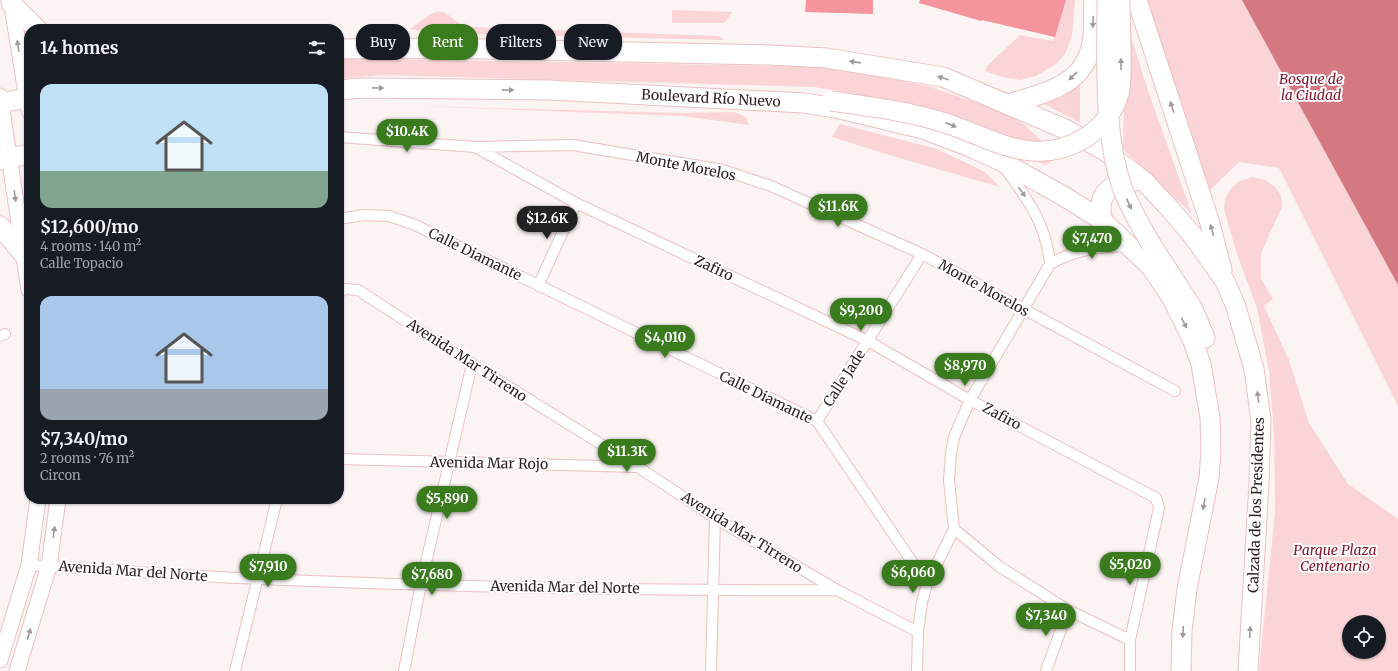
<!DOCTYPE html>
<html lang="en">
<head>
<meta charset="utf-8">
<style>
  :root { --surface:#171b24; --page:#242831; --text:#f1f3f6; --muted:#9ea1a6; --accent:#397b1d }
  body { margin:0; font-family:Merriweather,serif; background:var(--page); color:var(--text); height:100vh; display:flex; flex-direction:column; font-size:15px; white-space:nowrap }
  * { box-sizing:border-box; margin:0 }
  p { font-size:13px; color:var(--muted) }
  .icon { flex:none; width:22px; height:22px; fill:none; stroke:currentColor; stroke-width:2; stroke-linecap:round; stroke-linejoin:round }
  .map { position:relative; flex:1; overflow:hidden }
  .panel { position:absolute; left:24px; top:24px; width:320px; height:480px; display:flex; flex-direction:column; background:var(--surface); border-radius:16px; box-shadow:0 1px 3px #0004 }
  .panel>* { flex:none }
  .guide { position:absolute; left:356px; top:24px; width:380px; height:36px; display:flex; gap:8px }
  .buttons { position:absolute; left:1342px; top:615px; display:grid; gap:8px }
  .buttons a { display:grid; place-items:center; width:44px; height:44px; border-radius:50%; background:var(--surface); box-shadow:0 1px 3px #0004; font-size:20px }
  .price { position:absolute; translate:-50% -34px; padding:0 9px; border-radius:14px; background:var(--accent); color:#fff; font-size:13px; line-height:26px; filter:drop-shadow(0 1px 2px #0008) }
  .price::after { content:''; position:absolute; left:50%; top:24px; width:12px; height:9px; margin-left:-6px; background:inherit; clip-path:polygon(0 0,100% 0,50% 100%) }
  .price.selected { background:#222; color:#fff }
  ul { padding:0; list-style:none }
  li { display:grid; align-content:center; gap:8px; height:212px; padding:0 16px }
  li span { display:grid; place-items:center; height:124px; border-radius:12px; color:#555 }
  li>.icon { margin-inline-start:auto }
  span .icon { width:72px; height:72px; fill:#fffc; stroke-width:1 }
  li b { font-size:17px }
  h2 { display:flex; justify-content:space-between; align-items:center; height:48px; padding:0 16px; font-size:17px }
  .tag { padding:0 14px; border-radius:16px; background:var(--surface); box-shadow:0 1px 3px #0004; font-size:14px; line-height:36px }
  .tag.selected { background:var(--accent); color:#fff }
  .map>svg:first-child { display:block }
</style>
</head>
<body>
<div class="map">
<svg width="1398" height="671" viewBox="0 0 1398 671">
  <rect width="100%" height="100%" fill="#fcf3f3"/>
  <path fill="#fad4d6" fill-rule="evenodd" d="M 1066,0 L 1075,0 L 1072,36 L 1065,54 L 1056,64 L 1036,76 L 1020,80 L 1002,77 L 985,71 L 987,66 L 1020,35 L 1053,41 Z
    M 1144,0 L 1398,0 L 1398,406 L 1279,168 L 1239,162 L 1209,191 Z
    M 672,10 L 732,12 L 726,21 L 723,23 L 672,23 Z
    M 436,12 C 446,11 449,16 457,22 C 461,24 465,26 470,27 L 718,36 L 725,40 L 434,33 L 410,29 L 429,15 Z
    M 1126,19 L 1147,88 L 1192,214 L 1123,149 Z
    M 339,58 L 829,67 L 890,78 L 928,86 L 991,108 L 1021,122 L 1052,150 L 1055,155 L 1053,160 L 1045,165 L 950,121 L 857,94 L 814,87 L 381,75 L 339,79 Z
    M 1080,69 L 1080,123 L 1037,100 Z
    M 417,106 L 682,113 L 734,112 L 746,117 L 749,125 L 683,116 Z
    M 840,124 L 937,149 L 977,168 L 986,173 L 1000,187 L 896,157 L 832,137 Z
    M 1253,177 L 1265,180 L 1275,187 L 1281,196 L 1282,207 L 1261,253 L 1261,278 L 1273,299 L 1264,306 L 1289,360 L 1309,423 L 1348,484 L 1398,519 L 1398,671 L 1259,671 L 1275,511 L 1274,433 L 1269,371 L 1257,308 L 1237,254 L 1224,209 L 1225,199 L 1232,187 L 1240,181 ZM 1349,622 L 1379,622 L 1379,652 L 1349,652 Z"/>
  <path fill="#d47981" d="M 1242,0 L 1398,0 L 1398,285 Z"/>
  <path fill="#f4959d" d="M 806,0 L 873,0 L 873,14 L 805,12 Z
    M 920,0 L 1066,0 L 1055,37 L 982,20 L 981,21 L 919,3 Z"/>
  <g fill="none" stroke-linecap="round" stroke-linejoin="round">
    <g stroke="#ebc1c3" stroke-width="12">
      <path id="street" d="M 339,137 L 475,147 L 573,145 L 723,170 L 771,186 L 922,254 L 1175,391
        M 475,147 L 576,203 L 868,341 L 970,400 L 1156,498 L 1159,508 L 1130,640 L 1130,671
        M 1005,168 C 1028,200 1046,223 1050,264
        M 339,219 L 364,215 L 389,216 L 413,224 L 817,421 L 927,584
        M 538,286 L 576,203
        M 339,293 L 345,289 L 358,290 L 472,364 L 638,467 L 715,518 L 837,590 L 918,632
        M 0,336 L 5,334
        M 817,421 L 922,254
        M 339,459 L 637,467
        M 954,529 L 1000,567 L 1068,610 L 1130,640
        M 29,565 C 106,569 183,576 260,579 C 452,587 645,591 837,590
        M 235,671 L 277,499
        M 404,671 L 421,584 L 472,364
        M 711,671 L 715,518
        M 917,671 L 918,632 L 922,602 L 927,584 L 954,529 L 949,480 L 951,453 L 954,437 L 970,400 L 1050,264 C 1076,249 1099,247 1129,246
        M 1046,671 L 1068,610"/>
    </g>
    <g stroke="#ebc1c3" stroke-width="17">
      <path id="secondary" d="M 11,0 L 29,111
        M 0,96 L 29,290
        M 0,660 L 29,565 L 38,499
        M 17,671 L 49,566 L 58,499"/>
    </g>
    <g stroke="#ebc1c3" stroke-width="21">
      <path id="highway" d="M 1137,0 L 1209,220 L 1222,270
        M 11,3 L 37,29
        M 339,49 L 432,48 L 770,55 L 827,58 L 943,77 L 1065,129 L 1105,151 L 1144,181 L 1171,210 L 1193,236 L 1225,281 L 1236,307 L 1254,369 L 1261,421 L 1259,483 L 1248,671
        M 339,90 L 361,88 L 549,90 L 804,103 L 836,108 L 923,129 L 970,147 L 999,160 L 1065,197 L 1103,221 L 1152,268 L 1173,300 L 1193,341 L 1201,364 L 1210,418 L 1211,450 L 1209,478 L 1187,589 L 1182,631 L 1181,671
        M 0,103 L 29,98
        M 1008,104 C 1042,94 1085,86 1092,43 C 1095,30 1093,14 1094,0
        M 0,160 L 29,154
        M 1103,221 C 1102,217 1101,213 1101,209 C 1100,189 1119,180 1136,181
        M 0,226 L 24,255
        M 1151,244 L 1193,309 L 1205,338"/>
    </g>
    <use href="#street" stroke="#fff" stroke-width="10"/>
    <use href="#secondary" stroke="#fff" stroke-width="15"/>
    <use href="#highway" stroke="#fff" stroke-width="19"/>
    <g stroke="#ebc1c3" stroke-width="21" stroke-linecap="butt">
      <path id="highway-bridge" d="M 1107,0 C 1107,60 1103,131 1122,187 C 1129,207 1141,226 1151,244
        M 831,101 C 866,106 901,110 935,120 C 988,134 1029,171 1085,138 C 1100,129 1114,112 1119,94 C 1122,81 1121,67 1121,55 C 1121,36 1120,18 1120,0"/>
    </g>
    <use href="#highway-bridge" stroke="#fff" stroke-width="19"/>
  </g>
  <defs><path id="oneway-solid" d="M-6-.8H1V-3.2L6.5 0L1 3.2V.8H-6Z"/></defs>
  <g fill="#a09a9a">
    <use href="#oneway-solid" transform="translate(1093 22) rotate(92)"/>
    <use href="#oneway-solid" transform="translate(18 46) rotate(-99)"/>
    <use href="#oneway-solid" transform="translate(855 62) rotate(-172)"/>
    <use href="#oneway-solid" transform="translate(1121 64) rotate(-91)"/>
    <use href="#oneway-solid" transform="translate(1073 76) rotate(136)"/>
    <use href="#oneway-solid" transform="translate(943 78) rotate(-164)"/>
    <use href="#oneway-solid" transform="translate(378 88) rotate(1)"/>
    <use href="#oneway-solid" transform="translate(508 90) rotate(1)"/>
    <use href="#oneway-solid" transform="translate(1172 107) rotate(-108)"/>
    <use href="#oneway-solid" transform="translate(951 125) rotate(21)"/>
    <use href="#oneway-solid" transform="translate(1022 192) rotate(54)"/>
    <use href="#oneway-solid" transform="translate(15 196) rotate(82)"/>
    <use href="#oneway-solid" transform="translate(1129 204) rotate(66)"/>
    <use href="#oneway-solid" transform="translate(1212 230) rotate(-105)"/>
    <use href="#oneway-solid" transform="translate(1184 323) rotate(64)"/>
    <use href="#oneway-solid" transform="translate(1258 397) rotate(-97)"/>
    <use href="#oneway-solid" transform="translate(1204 504) rotate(100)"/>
    <use href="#oneway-solid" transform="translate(54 532) rotate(-82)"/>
    <use href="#oneway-solid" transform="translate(1183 632) rotate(93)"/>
    <use href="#oneway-solid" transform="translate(1250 632) rotate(-87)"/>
    <use href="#oneway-solid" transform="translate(29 634) rotate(-73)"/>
  </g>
  <g text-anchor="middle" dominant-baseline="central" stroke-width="4" stroke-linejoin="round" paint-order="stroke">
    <g font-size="14" font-style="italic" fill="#86172f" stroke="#fff">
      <text x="1311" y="79">Bosque de<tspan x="1311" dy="16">la Ciudad</tspan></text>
      <text x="1335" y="550">Parque Plaza<tspan x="1335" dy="16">Centenario</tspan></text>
    </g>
    <g font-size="14" fill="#2d1e1f" stroke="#fff">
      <text transform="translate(711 98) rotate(3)">Boulevard Río Nuevo</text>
      <text transform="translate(686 166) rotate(11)">Monte Morelos</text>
      <text transform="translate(475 254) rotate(26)">Calle Diamante</text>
      <text transform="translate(714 268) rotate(25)">Zafiro</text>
      <text transform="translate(984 288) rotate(29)">Monte Morelos</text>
      <text transform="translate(467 360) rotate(33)">Avenida Mar Tirreno</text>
      <text transform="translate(844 378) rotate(-57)">Calle Jade</text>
      <text transform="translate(766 397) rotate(26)">Calle Diamante</text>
      <text transform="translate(1002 416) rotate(28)">Zafiro</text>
      <text transform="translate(489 463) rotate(1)">Avenida Mar Rojo</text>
      <text transform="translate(1256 505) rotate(-88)">Calzada de los Presidentes</text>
      <text transform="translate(742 532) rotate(32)">Avenida Mar Tirreno</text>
      <text transform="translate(133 571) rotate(4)">Avenida Mar del Norte</text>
      <text transform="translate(565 587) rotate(1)">Avenida Mar del Norte</text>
    </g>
  </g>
</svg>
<div class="buttons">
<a><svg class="icon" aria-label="locate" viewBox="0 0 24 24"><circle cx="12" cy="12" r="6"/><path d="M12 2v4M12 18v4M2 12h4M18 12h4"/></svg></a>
</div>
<b class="price" style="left:407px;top:153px">$10.4K</b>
<b class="price" style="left:838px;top:228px">$11.6K</b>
<b class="price selected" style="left:547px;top:240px">$12.6K</b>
<b class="price" style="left:1092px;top:260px">$7,470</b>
<b class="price" style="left:861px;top:332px">$9,200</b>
<b class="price" style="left:665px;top:359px">$4,010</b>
<b class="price" style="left:965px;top:387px">$8,970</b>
<b class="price" style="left:627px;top:473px">$11.3K</b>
<b class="price" style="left:447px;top:520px">$5,890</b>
<b class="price" style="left:1130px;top:586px">$5,020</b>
<b class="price" style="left:268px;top:588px">$7,910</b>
<b class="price" style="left:913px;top:594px">$6,060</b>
<b class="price" style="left:432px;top:596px">$7,680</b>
<b class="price" style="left:1046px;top:637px">$7,340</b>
<div class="guide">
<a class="tag">Buy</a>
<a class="tag selected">Rent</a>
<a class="tag">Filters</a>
<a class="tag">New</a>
</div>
<section class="panel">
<h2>14 homes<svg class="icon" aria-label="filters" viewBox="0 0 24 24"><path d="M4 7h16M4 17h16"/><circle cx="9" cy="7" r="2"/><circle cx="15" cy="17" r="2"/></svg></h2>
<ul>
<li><span style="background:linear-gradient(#bfe0f5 70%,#7fa58c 0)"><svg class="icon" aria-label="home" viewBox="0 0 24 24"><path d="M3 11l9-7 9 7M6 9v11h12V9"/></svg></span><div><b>$12,600/mo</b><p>4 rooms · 140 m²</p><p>Calle Topacio</p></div></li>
<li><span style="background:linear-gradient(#a9c7e8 75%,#9aa5b1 0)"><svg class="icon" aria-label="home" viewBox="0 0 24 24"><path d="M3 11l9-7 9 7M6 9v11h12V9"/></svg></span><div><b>$7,340/mo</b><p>2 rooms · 76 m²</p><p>Circon</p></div></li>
</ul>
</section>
</div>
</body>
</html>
